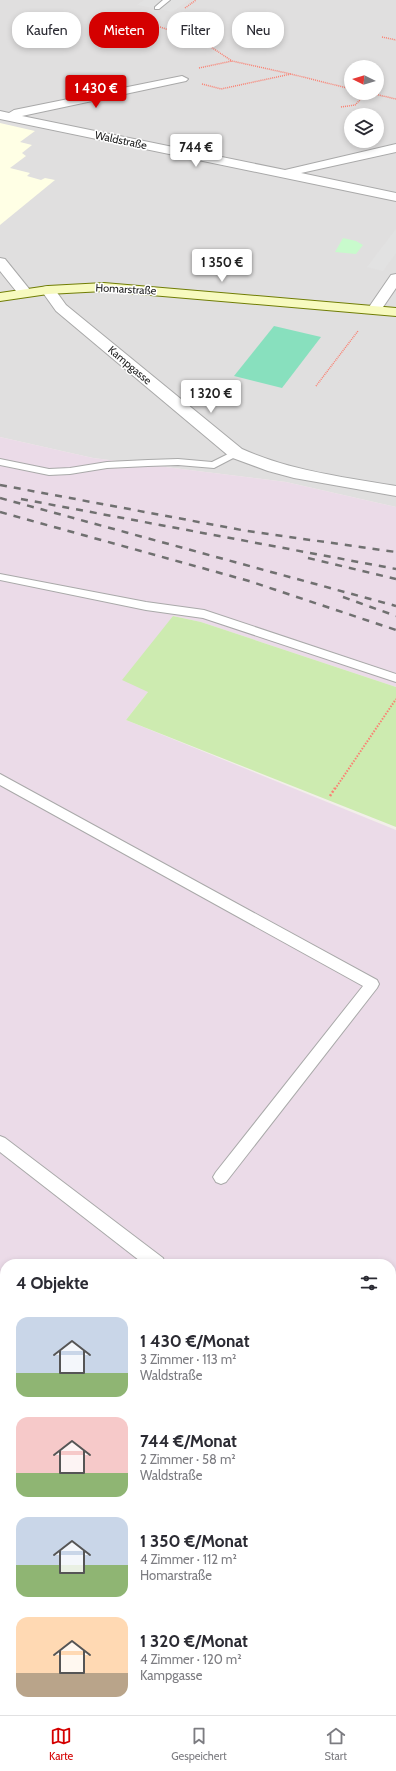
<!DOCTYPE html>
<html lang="de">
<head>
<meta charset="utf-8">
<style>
  :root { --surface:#fff; --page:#f7f7f7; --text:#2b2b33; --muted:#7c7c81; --line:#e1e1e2; --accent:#d40000 }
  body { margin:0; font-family:Cabin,sans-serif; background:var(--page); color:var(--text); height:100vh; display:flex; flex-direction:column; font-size:15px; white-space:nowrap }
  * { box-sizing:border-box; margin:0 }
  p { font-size:13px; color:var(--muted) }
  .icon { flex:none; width:22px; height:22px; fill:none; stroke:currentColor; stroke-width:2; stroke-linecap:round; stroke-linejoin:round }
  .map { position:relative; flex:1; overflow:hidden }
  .details { position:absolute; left:0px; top:1259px; width:396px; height:456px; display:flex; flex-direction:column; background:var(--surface); border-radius:16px 16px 0 0; box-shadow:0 2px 6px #0003 }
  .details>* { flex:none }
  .hud { position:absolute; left:12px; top:12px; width:372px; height:36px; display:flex; gap:8px }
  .needle { width:26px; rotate:275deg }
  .controls { position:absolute; left:344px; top:60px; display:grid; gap:8px }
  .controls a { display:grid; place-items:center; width:40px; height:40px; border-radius:50%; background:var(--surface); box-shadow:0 2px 6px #0003; font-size:20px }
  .price { position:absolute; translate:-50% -34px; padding:0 9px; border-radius:4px; background:#fff; color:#222; font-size:13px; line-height:26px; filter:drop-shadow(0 1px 2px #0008) }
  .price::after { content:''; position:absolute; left:50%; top:24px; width:12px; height:9px; margin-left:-6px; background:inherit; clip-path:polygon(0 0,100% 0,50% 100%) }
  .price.current { background:var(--accent); color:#fff }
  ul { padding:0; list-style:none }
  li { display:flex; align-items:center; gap:12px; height:100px; padding:0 16px }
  li span { display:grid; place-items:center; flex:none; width:112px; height:80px; border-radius:12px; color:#555 }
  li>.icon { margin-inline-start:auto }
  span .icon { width:48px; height:48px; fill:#fffc; stroke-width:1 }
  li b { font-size:17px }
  h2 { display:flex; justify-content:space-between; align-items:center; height:48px; padding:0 16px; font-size:17px }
  .chip { padding:0 14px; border-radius:16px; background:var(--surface); box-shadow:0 2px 6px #0003; font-size:14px; line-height:36px }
  .chip.current { background:var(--accent); color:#fff }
  .menu { display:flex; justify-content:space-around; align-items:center; height:56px; border-top:1px solid var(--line); background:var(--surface); font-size:11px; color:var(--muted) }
  .menu a { display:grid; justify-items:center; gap:2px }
  .menu .current { color:var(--accent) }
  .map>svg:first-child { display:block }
</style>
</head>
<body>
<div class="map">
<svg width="396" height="1715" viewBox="0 0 396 1715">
  <rect width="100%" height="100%" fill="#f2efe9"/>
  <path fill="#e0dfdf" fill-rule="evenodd" d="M 0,0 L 396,0 L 396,507 L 286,482 L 93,458 L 0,437 ZM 351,67 L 377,67 L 377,93 L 351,93 ZM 351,115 L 377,115 L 377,141 L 351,141 Z"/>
  <path fill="#ebdbe8" d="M 0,437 L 93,458 L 286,482 L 396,507 L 396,687 L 201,622 L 173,616 L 148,692 L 126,720 L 396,830 L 396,1667 L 391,1675 L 391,1264 L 5,1264 L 5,1710 L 369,1710 L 366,1715 L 0,1715 Z"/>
  <path fill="#ffffe5" d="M 0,123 L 35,131 L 20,142 L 32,145 L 22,153 L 26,156 L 10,168 L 30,173 L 27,176 L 41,180 L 45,178 L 55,180 L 0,225 Z"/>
  <path fill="#cdebb0" d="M 173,616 L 201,622 L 396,687 L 396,827 L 126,720 L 148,692 L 122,680 Z"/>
  <path fill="#c8facc" d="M 343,238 L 356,241 L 363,245 L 356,254 L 335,252 Z"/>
  <path fill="#88e0be" d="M 274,326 L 321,337 L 282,388 L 234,376 Z"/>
  <path fill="#e2e2e2" d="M 144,0 L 189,0 L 172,12 L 137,5 Z
    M 396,229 L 396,253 L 383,271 L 367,267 Z"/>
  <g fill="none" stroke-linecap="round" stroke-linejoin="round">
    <g stroke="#a9a9a9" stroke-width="2">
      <path id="lane" d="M 163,0 L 170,0 L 159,9 L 155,9 L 155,7 Z
        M 236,450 L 239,451 L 241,453 L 239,455 L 214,468 L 178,465 L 148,466 L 107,468 L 70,474 L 49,475 L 0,465 L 0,459 L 49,469 L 70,468 L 107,462 L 148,460 L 178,459 L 212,462 Z
        M 0,574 L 146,602 L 204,610 L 396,674 L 396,682 L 203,618 L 146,610 L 0,580 Z
        M 0,774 L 377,980 L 379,984 L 377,988 L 226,1182 L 221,1184 L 216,1182 L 213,1177 L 216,1172 L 363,986 L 0,785 Z
        M 0,1136 L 5,1138 L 163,1258 L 165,1264 L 144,1264 L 0,1152 Z
        M 90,1710 L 112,1710 L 110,1715 L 88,1715 Z"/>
    </g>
    <g stroke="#a9a9a9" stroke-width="2">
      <path id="street" d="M 182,76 L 188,79 L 186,81 L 22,116 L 285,170 L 396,144 L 396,152 L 301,173 L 396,193 L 396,201 L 0,119 L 0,111 L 9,113 L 14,110 Z
        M 0,258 L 5,259 L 30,290 L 32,293 L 30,296 L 20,296 L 0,271 Z
        M 396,274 L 396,288 L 381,310 L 379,313 L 369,313 L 367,310 L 391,275 Z
        M 48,286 L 53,287 L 66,305 L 242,449 C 291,471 343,477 396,486 L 396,496 L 294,478 L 268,471 L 230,457 L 56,311 L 41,290 L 43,287 Z"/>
    </g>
    <g stroke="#707d05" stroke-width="2">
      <path id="secondary" d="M 104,283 L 396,308 L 396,316 L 104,291 L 48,294 L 0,301 L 0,293 L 48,286 Z"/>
    </g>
    <path stroke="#fa8072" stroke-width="1.5" stroke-dasharray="1 1" stroke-linecap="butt" d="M 185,8 L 196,0
      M 160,27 L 202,41 L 232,61 L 291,74
      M 382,37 L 396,40
      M 199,68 L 232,61
      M 202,84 L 221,89 L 291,74 L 351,89
      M 370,93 L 396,99
      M 341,107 L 355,105 L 367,93
      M 316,386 L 358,331"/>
    <path stroke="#fa8072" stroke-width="2" stroke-dasharray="1.5 1.5" stroke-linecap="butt" d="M 335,789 L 396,699"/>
    <path stroke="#fa8072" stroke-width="2.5" stroke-dasharray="2 2" stroke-linecap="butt" d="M 330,796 L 335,788"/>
    <use href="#lane" fill="#fff" fill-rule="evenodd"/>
    <use href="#street" fill="#fff" fill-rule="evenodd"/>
    <use href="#secondary" fill="#f7fabf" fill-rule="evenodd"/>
    <path stroke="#707070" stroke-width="2.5" stroke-dasharray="7 7" stroke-linecap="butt" d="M 0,485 L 247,531 L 396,552
      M 0,498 L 396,606
      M 21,499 L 396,569
      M 0,512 L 249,581 L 396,630
      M 308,558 L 396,579
      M 343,597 L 396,616"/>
  </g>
  <g text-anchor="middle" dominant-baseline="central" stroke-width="3" stroke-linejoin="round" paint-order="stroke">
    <g font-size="11" fill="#222" stroke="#fff">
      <text transform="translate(121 140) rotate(12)">Waldstraße</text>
      <text transform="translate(126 289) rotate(3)">Homarstraße</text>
      <text transform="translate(130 365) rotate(40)">Kampgasse</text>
    </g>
  </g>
</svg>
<div class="controls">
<a><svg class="needle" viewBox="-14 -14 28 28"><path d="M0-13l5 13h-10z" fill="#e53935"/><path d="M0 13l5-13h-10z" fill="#7c7c81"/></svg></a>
<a><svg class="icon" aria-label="layers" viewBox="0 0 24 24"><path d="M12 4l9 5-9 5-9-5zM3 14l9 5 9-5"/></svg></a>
</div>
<b class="price current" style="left:96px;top:109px">1 430 €</b>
<b class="price" style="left:196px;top:168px">744 €</b>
<b class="price" style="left:222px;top:283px">1 350 €</b>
<b class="price" style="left:211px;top:414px">1 320 €</b>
<div class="hud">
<a class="chip">Kaufen</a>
<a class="chip current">Mieten</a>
<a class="chip">Filter</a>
<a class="chip">Neu</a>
</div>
<section class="details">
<h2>4 Objekte<svg class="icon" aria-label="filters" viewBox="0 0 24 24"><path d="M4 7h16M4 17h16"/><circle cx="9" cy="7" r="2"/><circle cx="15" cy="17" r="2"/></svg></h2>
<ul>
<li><span style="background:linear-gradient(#c9d6e8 70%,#8fb573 0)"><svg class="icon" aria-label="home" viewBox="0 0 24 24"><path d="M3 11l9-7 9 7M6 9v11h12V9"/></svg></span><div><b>1 430 €/Monat</b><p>3 Zimmer · 113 m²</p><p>Waldstraße</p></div></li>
<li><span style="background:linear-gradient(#f6c9c9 70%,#8fb573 0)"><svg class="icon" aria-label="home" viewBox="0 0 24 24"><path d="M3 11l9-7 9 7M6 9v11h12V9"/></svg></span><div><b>744 €/Monat</b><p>2 Zimmer · 58 m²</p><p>Waldstraße</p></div></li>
<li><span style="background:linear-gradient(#c9d6e8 60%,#8fb573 0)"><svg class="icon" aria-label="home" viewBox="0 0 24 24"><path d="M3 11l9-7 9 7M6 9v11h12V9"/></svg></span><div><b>1 350 €/Monat</b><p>4 Zimmer · 112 m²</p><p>Homarstraße</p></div></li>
<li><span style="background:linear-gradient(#ffd9b3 70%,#b9a48a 0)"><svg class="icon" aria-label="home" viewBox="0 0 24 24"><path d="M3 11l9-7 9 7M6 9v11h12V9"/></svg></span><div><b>1 320 €/Monat</b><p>4 Zimmer · 120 m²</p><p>Kampgasse</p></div></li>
</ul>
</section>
</div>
<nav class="menu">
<a class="current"><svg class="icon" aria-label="map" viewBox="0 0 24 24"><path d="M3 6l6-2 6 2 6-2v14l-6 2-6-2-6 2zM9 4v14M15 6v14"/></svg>Karte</a>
<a><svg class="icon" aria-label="saved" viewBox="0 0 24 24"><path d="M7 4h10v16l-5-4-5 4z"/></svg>Gespeichert</a>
<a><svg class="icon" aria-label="home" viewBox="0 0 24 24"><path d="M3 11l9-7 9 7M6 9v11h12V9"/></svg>Start</a>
</nav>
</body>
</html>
